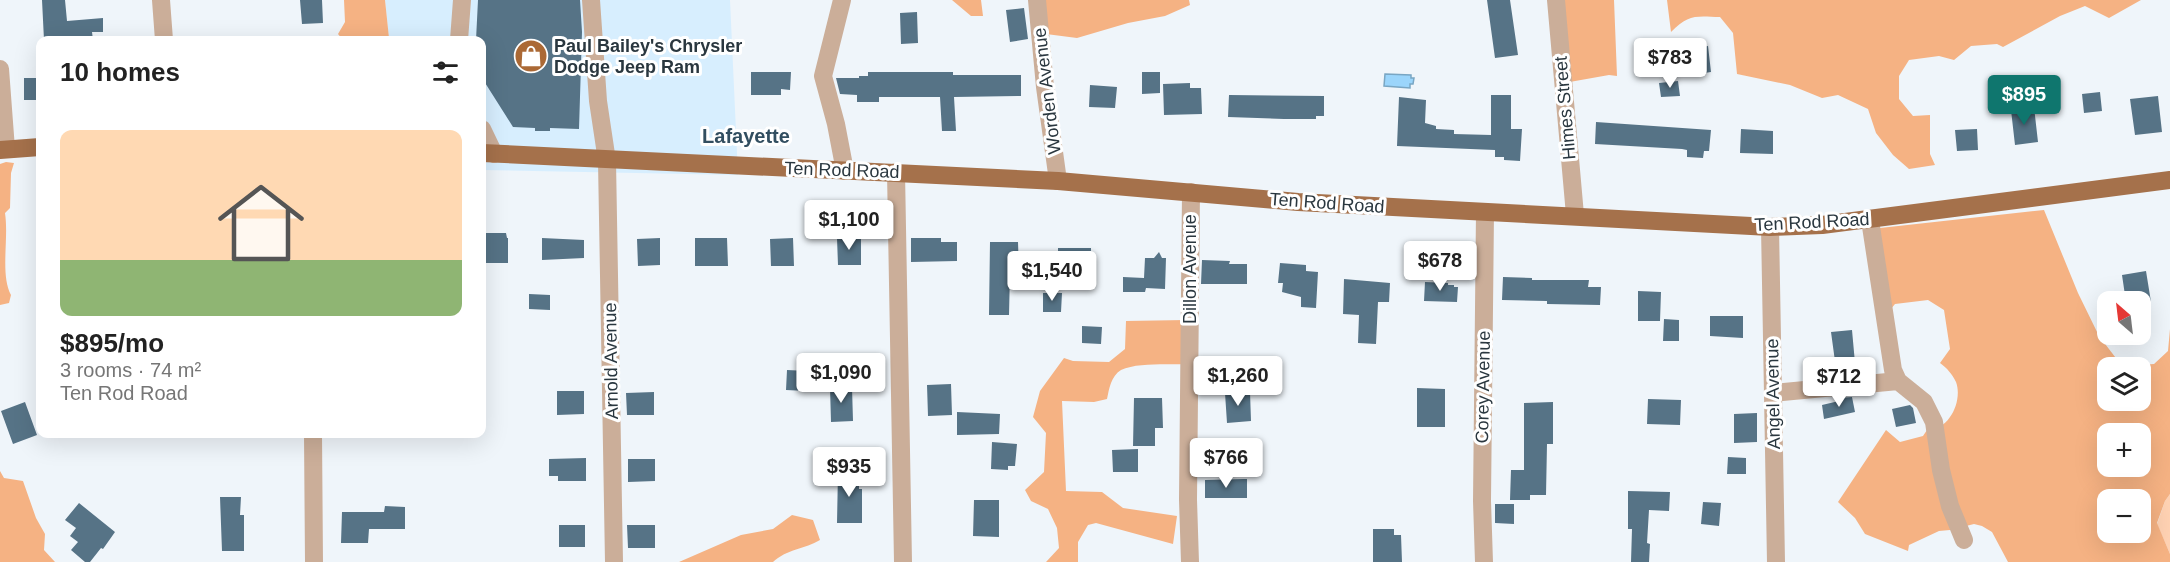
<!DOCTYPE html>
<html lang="en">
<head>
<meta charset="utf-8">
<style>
  :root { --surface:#fff; --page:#f6f6f6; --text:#222; --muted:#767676; --accent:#0f766e }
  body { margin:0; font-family:Helvetica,sans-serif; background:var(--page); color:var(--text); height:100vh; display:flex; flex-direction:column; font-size:22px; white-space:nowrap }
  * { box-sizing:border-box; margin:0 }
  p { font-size:20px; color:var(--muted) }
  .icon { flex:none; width:33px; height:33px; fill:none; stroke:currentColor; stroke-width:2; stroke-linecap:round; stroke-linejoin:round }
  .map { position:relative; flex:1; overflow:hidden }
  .details { position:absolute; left:36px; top:36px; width:450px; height:402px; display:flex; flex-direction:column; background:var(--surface); border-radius:12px; box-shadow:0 6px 24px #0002 }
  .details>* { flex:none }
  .needle { width:39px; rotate:332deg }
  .tools { position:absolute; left:2097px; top:291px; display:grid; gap:12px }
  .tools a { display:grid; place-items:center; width:54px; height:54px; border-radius:12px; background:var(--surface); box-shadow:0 6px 24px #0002; font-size:30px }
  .price { position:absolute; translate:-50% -51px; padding:0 14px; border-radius:6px; background:#fff; color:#222; font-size:20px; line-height:39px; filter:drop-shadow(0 2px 3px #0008) }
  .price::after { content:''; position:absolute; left:50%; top:36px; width:18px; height:14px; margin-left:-9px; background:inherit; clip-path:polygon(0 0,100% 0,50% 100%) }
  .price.current { background:var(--accent); color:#fff }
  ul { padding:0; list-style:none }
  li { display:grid; align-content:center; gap:12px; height:318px; padding:0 24px }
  li span { display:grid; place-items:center; height:186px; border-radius:12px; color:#555 }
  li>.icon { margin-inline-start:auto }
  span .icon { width:108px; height:108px; fill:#fffc; stroke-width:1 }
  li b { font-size:26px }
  h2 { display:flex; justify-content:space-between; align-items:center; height:72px; padding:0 24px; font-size:26px }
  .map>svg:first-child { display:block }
</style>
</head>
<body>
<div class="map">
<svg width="2170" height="562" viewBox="0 0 2170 562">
  <rect width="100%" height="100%" fill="#eff5fa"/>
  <path fill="#d7eefe" d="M 385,0 L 730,0 L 738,175 L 482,170 L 482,40 L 376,40 L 389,38 Z"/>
  <path fill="#ffd2b3" d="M 2170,494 L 2170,554 L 2157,524 L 2165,501 Z"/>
  <path fill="#f5b283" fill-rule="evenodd" d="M 344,0 L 385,0 L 389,38 L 376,40 L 343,40 L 338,34 L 345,22 Z
    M 952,0 L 981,0 L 983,16 L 971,16 Z
    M 1040,0 L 1189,0 L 1190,5 L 1165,16 L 1128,23 L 1077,38 L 1046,34 Z
    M 1555,0 L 1614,0 L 1617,76 L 1609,75 L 1564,83 Z
    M 1667,0 L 2141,0 L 2109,18 L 2085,6 L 2060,16 L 2003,47 L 1997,44 L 1971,46 L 1954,60 L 1939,56 L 1909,60 L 1899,76 L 1899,99 L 1913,116 L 1930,115 L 1930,154 L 1935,165 L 1909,169 L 1893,155 L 1876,133 L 1868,109 L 1838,95 L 1822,98 L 1790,85 L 1737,74 L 1733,33 L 1720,17 C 1696,16 1688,14 1671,32 Z
    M 6,162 L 14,163 L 11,173 L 10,208 L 5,213 C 9,239 0,274 11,295 L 9,303 L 0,305 L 0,164 Z
    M 2044,210 L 2078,293 L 2099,336 L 2122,366 L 2154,364 L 2168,351 L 2170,329 L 2170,494 L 2165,501 L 2157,523 L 2170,554 L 2170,562 L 2008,562 L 1992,532 L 1982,526 L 1974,524 L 1950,530 L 1939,531 L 1909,545 L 1908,551 L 1865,534 L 1855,518 L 1838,502 L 1886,430 L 1900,442 L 1923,436 L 1927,430 C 1949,431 1963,401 1956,382 C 1952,374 1947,368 1940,363 L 1950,349 L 1944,310 L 1928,300 L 1895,304 L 1890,310 L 1871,229 ZM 2108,368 L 2140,368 L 2140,400 L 2108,400 ZM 2108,434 L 2140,434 L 2140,466 L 2108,466 ZM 2108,500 L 2140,500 L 2140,532 L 2108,532 Z
    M 1186,320 L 1188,364 C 1169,365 1138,362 1121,370 C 1111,376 1109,389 1107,399 L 1094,402 L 1062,401 L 1066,491 L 1102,492 L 1123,508 L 1177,516 L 1173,544 L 1096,523 L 1088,525 L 1078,542 L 1078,562 L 1046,562 L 1059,548 L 1057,528 L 1048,509 L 1031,501 L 1025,490 L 1044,472 L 1046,433 L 1033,417 L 1040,391 L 1064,358 L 1073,361 L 1109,362 L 1125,349 L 1126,321 Z
    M 0,471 L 4,478 L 23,481 L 36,518 L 45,534 L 44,550 L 55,562 L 0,562 Z
    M 792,515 L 813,520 L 820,540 C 805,549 787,549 773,562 L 679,562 L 741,535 L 773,529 Z"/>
  <path fill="#9bd5fb" stroke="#79a6c3" stroke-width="1.5" d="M 1385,74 L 1411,75 L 1411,78 L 1414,78 L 1413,84 L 1410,84 L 1410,88 L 1384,86 Z"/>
  <path fill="#567386" d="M 42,0 L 65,0 L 67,21 L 103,18 L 103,32 L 92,32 L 93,40 L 44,40 Z
    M 300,0 L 322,0 L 323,23 L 302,24 Z
    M 478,0 L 580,0 L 582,32 L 579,129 L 550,128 L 550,131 L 535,131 L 535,128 L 513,127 L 482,78 L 482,40 L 476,40 Z
    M 1487,0 L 1510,0 L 1518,55 L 1495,58 Z
    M 1024,8 L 1028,39 L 1010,42 L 1006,10 Z
    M 917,12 L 918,43 L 901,44 L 900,13 Z
    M 1708,46 L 1711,72 L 1698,74 L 1694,48 Z
    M 751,72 L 791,72 L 790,90 L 781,89 L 781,95 L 751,95 Z
    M 868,72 L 953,72 L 953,75 L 1021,75 L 1021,96 L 954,97 L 956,131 L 942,131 L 940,97 L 879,97 L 879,102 L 857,102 L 857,95 L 840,94 L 836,78 L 859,78 L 859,76 L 868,76 Z
    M 1142,72 L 1160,72 L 1160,93 L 1142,94 Z
    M 24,78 L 40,78 L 40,100 L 24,100 Z
    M 1678,81 L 1680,96 L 1661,97 L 1659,83 Z
    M 1190,83 L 1190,88 L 1201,88 L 1202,114 L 1164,115 L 1163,84 Z
    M 1090,85 L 1117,87 L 1115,108 L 1089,107 Z
    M 2100,92 L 2102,111 L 2084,113 L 2082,94 Z
    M 1229,95 L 1324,96 L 1324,116 L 1316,116 L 1316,119 L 1284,119 L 1228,117 Z
    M 1491,95 L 1511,95 L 1511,129 L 1522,129 L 1520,161 L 1504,160 L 1504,157 L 1495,157 L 1495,150 L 1397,146 L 1399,97 L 1426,100 L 1425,123 L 1436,126 L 1436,129 L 1454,130 L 1454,134 L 1491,135 Z
    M 2158,96 L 2162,132 L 2135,135 L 2130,99 Z
    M 2034,107 L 2038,142 L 2015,145 L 2011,110 Z
    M 1596,122 L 1711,130 L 1709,151 L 1704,151 L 1703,158 L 1687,157 L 1687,150 L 1682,149 L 1595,144 Z
    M 1741,129 L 1773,131 L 1773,154 L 1740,153 Z
    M 1977,129 L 1978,150 L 1957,151 L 1955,130 Z
    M 482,233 L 506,233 L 507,238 L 508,238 L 508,263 L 482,263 Z
    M 861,237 L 861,265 L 838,265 L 837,238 Z
    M 542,238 L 584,240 L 584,258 L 542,260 Z
    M 660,238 L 660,265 L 638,266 L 637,239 Z
    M 695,238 L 727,238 L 728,266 L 695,266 Z
    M 793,238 L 794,266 L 771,266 L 770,239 Z
    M 911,238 L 941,238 L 941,242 L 957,242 L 957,261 L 911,262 Z
    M 990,242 L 1018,242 L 1019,272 L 1010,272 L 1009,315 L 989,315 Z
    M 1058,248 L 1091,248 L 1091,273 L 1058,273 Z
    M 1159,252 L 1162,258 L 1166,258 L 1165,289 L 1146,288 L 1145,292 L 1123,292 L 1123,277 L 1144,278 L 1145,258 L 1154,258 Z
    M 1202,260 L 1230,261 L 1229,264 L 1247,264 L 1247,284 L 1201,284 Z
    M 1280,263 L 1306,265 L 1306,271 L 1318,272 L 1316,308 L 1301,307 L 1301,297 L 1282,292 L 1283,283 L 1278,283 Z
    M 2146,271 L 2151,302 L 2126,302 L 2122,275 Z
    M 1503,277 L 1532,278 L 1532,280 L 1589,280 L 1588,287 L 1601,287 L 1600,305 L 1547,304 L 1547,301 L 1502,300 Z
    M 1344,279 L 1390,283 L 1389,302 L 1378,302 L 1376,344 L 1358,343 L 1359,315 L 1343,314 Z
    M 1425,282 L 1448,283 L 1448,285 L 1454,285 L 1454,287 L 1458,287 L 1457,302 L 1424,301 Z
    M 1638,291 L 1661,292 L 1660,321 L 1638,321 Z
    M 1043,293 L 1062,293 L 1061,312 L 1043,312 Z
    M 529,294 L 550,295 L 550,310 L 529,309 Z
    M 1710,316 L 1743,316 L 1743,338 L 1710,336 Z
    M 1664,319 L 1679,320 L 1679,341 L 1663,341 Z
    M 1082,326 L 1102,327 L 1101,344 L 1082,343 Z
    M 1852,330 L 1856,374 L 1837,376 L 1831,332 Z
    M 787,370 L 808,371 L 807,391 L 786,390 Z
    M 951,384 L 952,415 L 928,416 L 927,385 Z
    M 830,387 L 852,387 L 853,421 L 831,422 Z
    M 1417,388 L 1445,389 L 1445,427 L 1417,427 Z
    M 557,391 L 584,391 L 584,414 L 557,415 Z
    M 654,392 L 654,415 L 627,415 L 626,393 Z
    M 1250,392 L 1251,421 L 1227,423 L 1225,393 Z
    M 1852,397 L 1855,412 L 1824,419 L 1822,405 L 1839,401 L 1839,398 Z
    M 1134,398 L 1162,398 L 1163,428 L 1155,428 L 1155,446 L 1133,446 Z
    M 1648,399 L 1681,400 L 1680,425 L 1647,424 Z
    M 25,402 L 37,435 L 13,444 L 1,411 Z
    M 1553,402 L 1553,444 L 1547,444 L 1546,495 L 1530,495 L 1530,500 L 1510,500 L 1511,470 L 1524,470 L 1524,403 Z
    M 1910,405 L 1913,408 L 1916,423 L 1896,427 L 1892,409 Z
    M 957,412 L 1000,414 L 999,434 L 957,435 Z
    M 1757,413 L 1757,442 L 1734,443 L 1734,414 Z
    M 992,442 L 1017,444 L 1015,466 L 1008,466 L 1008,470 L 991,469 Z
    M 1138,449 L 1138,472 L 1113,472 L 1112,450 Z
    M 1728,457 L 1746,458 L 1746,474 L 1727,474 Z
    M 586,458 L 586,481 L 558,481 L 558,476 L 549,476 L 549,459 Z
    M 628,459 L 655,459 L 655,481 L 628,482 Z
    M 838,472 L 859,472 L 859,489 L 862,489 L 862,523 L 837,523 Z
    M 1244,479 L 1247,479 L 1247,498 L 1205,498 L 1205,480 Z
    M 1628,491 L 1670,492 L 1669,511 L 1649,510 L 1647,543 L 1650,544 L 1649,562 L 1631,562 L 1632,529 L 1628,529 Z
    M 220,497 L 241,497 L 240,515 L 244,515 L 244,551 L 222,551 Z
    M 974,500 L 999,500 L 999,537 L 973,536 Z
    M 1703,502 L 1721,503 L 1719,526 L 1701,524 Z
    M 79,503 L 115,532 L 103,549 L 101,548 L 90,562 L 85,562 L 71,550 L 78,542 L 70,536 L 76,528 L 65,520 Z
    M 1495,504 L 1514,504 L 1514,524 L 1495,523 Z
    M 385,506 L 405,507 L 405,529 L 369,529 L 368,543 L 341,543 L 342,512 L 384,512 Z
    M 559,525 L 585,525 L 585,547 L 559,547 Z
    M 627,525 L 655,525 L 655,548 L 628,548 Z
    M 1373,529 L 1394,529 L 1394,535 L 1401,535 L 1402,562 L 1373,562 Z"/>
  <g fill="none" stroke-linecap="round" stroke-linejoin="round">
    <path stroke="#cbae99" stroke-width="18" d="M 161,0 L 164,40
      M 591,0 L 598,101 L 607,161 L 614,562
      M 842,0 L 823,76 L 836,124 L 845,171
      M 1037,0 L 1045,87 L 1058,181
      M 1556,0 L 1575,215
      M 459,40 L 462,0
      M 0,69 L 6,149
      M 482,129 L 494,154
      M 896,172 L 903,562
      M 1870,220 L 1893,370 L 1898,381 L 1924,402 L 1934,422 L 1941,470 L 1950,506 L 1964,540
      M 1770,227 L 1776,562
      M 1773,393 L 1898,381
      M 313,434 L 314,562
      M 1190,562 L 1188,500 L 1191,192
      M 1484,562 L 1482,501 L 1485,212"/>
    <path stroke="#a5714b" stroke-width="18" d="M 0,150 L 40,147
      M 482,153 L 1058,181 L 1298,202 L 1770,227 L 1822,225 L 2170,180"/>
  </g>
  <defs>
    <g id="shop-disc" transform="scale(1.725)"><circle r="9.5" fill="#ab6935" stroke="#fff"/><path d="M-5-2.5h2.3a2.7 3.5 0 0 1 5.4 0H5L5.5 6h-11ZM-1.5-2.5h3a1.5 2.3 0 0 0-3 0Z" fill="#fff"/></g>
  </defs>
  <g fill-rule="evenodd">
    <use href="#shop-disc" x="531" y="56"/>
  </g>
  <g text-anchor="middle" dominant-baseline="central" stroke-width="6" stroke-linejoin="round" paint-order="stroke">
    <g font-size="18" font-weight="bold" fill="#2a373f" stroke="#fff" text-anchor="start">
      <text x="554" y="46">Paul Bailey's Chrysler<tspan x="554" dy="21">Dodge Jeep Ram</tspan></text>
    </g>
    <g font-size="18" fill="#2a373f" stroke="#fff">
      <text transform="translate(1047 91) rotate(-97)">Worden Avenue</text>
      <text transform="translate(1565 108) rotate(-95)">Himes Street</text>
      <text transform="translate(842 170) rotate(2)">Ten Rod Road</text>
      <text transform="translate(1327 203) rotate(4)">Ten Rod Road</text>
      <text transform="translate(1812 222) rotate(-3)">Ten Rod Road</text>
      <text transform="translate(1190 269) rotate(-90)">Dillon Avenue</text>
      <text transform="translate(611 361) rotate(-91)">Arnold Avenue</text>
      <text transform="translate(1483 387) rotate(-89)">Corey Avenue</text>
      <text transform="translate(1773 394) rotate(-91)">Angel Avenue</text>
    </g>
    <g font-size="20" font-weight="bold" fill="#324e60" stroke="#fff">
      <text x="746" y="136">Lafayette</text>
    </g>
  </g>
</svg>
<div class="tools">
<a><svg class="needle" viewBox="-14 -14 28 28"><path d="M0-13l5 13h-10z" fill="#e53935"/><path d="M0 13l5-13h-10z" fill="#767676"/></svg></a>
<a><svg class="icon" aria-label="layers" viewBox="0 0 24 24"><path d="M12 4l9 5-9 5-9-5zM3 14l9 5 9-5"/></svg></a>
<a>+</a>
<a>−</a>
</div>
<b class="price" style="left:1670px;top:89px">$783</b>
<b class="price current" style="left:2024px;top:126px">$895</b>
<b class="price" style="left:849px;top:251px">$1,100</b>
<b class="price" style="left:1440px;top:292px">$678</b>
<b class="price" style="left:1052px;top:302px">$1,540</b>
<b class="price" style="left:841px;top:404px">$1,090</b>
<b class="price" style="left:1238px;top:407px">$1,260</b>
<b class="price" style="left:1839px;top:408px">$712</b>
<b class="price" style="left:1226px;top:489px">$766</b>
<b class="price" style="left:849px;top:498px">$935</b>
<section class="details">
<h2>10 homes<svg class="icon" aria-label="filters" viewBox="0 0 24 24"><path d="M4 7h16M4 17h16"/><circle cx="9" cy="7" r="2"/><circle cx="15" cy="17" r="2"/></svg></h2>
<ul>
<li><span style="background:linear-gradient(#ffd9b3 70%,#8fb573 0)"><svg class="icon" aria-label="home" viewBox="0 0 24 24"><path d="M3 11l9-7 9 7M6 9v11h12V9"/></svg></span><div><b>$895/mo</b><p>3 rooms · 74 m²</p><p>Ten Rod Road</p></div></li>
</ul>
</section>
</div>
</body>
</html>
